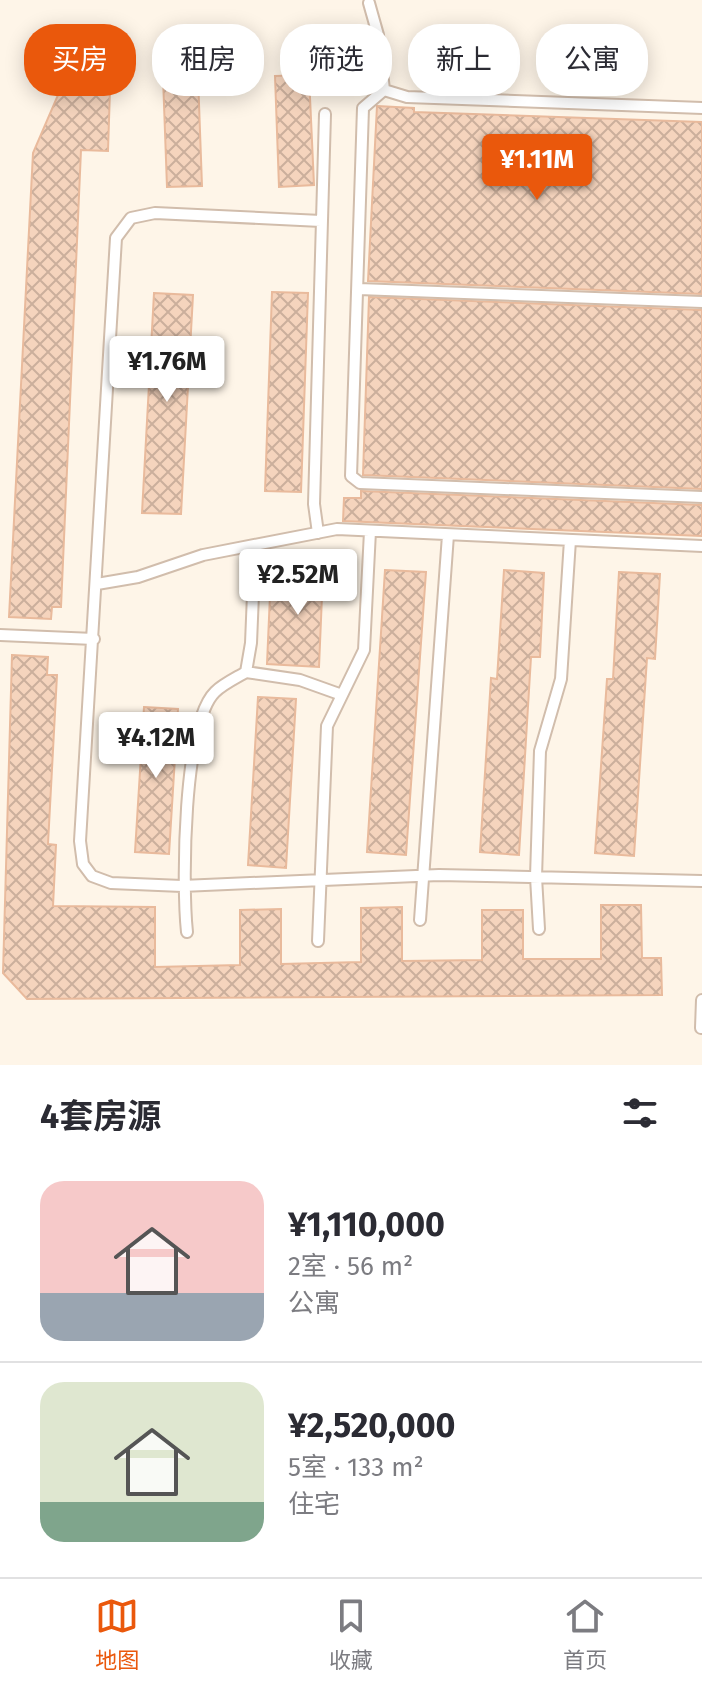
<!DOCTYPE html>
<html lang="zh">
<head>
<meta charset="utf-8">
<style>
  :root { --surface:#fff; --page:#f7f7f7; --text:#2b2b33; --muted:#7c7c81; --line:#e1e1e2; --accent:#ea580c }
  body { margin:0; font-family:"Fira Sans","Noto Sans SC",sans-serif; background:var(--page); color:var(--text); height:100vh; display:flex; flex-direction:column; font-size:30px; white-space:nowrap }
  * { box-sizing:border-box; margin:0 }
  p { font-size:26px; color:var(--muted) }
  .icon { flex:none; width:44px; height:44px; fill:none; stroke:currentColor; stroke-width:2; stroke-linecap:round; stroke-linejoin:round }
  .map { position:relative; height:1065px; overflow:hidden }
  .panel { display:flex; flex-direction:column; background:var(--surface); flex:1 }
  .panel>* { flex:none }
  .banner { position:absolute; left:24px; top:24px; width:654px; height:72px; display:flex; gap:16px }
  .price { position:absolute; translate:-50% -68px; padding:0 18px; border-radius:8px; background:#fff; color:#222; font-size:26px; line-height:52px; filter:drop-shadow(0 2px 4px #0008) }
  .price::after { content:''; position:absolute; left:50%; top:48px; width:24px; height:18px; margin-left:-12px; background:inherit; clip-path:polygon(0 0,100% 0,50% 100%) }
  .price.active { background:var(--accent); color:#fff }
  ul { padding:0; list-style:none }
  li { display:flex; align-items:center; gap:24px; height:200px; padding:0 40px }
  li+li { border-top:2px solid var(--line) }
  li span { display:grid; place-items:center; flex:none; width:224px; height:160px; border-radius:24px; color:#555 }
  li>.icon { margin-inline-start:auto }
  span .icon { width:96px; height:96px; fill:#fffc; stroke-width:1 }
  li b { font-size:34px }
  h2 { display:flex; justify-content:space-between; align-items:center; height:96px; padding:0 40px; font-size:34px }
  .pill { padding:0 28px; border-radius:32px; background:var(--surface); box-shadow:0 4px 20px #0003; font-size:28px; line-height:72px }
  .pill.active { background:var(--accent); color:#fff }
  .menu { display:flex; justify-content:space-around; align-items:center; height:112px; border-top:2px solid var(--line); background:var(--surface); font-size:22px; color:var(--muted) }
  .menu a { display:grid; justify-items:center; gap:4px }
  .menu .active { color:var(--accent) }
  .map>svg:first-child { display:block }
</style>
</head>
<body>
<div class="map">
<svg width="702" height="1065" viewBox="0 0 702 1065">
  <defs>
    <pattern id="building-cross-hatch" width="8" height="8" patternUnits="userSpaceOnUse" patternTransform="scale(2)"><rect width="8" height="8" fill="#f5d4bd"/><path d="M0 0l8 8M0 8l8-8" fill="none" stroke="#cbaf9c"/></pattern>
  </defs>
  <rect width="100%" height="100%" fill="#fef5e8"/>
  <path fill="url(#building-cross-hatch)" stroke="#e9ba9c" stroke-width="2" d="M 309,75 L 314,185 L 279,187 L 275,76 Z
    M 198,76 L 202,186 L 167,187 L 163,77 Z
    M 64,81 L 90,83 L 90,89 L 110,90 L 108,151 L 81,150 L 61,607 L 52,607 L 51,619 L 9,617 L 33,153 Z
    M 377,106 L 414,108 L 414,112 L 702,122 L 702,294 L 368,281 Z
    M 272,292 L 308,293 L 301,492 L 265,491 Z
    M 154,293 L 193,295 L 181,514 L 142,513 Z
    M 369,297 L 702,310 L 702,489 L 363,475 Z
    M 361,491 L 702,505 L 702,536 L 343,521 L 344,498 L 361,498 Z
    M 385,570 L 426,572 L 406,855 L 367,852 Z
    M 504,570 L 544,573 L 540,657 L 531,657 L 519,855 L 480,852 L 491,678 L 497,679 Z
    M 271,572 L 342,575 L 341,596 L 322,596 L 319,667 L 267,664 Z
    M 619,572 L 660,574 L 655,659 L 647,658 L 634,856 L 595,853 L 607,679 L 613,679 Z
    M 12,655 L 48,657 L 47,675 L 57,675 L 48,844 L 56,845 L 53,906 L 155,907 L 155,967 L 240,965 L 240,910 L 281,909 L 281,964 L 361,962 L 361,908 L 402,907 L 402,961 L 482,960 L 482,910 L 523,910 L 523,959 L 601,959 L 601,905 L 641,905 L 642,958 L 661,958 L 662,995 L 27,999 L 3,973 Z
    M 258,697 L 296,699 L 286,868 L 248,865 Z
    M 144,707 L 178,709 L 169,854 L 135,852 Z"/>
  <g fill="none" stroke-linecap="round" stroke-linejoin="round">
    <g stroke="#d1bdac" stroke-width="14">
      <path id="service" d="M 369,3 L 378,35 L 384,90
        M 384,90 L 363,108 L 351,476 L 360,483 L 702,497
        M 384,90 L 407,97 L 702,108
        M 321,221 L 155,213 L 131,218 L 116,238 L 80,841 L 83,864 L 92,876 L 111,883 L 182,886 L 439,875 L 702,881
        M 359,289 L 702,302
        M 318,533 L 314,504 L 325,114
        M 97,584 L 138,577 L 203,555 L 337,529 L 702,546
        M 0,635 L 94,639
        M 246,672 L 251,643 L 255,545
        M 420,920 L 448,535
        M 539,929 L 536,877 L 540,751 L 561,679 L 570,540
        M 187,932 C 182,886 183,723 215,692 C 223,684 236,678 246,672 L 300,680 L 342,695
        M 318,941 L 327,726 L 364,650 L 370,531
        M 701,1028 L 702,1000"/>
    </g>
    <use href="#service" stroke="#fff" stroke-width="10"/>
  </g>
</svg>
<b class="price active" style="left:537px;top:202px">¥1.11M</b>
<b class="price" style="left:167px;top:404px">¥1.76M</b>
<b class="price" style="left:298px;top:617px">¥2.52M</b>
<b class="price" style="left:156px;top:780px">¥4.12M</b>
<div class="banner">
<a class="pill active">买房</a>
<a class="pill">租房</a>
<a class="pill">筛选</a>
<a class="pill">新上</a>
<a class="pill">公寓</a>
</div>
</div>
<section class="panel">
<h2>4套房源<svg class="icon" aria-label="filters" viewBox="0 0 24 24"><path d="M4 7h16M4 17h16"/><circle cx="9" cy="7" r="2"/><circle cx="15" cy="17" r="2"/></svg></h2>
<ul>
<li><span style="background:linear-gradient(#f6c9c9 70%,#9aa5b1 0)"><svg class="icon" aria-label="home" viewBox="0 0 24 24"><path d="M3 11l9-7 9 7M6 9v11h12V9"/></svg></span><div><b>¥1,110,000</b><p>2室 · 56 m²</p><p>公寓</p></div></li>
<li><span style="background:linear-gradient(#dfe7d0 75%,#7fa58c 0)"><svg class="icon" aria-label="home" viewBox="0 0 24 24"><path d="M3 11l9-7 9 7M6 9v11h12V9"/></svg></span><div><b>¥2,520,000</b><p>5室 · 133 m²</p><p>住宅</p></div></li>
</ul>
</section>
<nav class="menu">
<a class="active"><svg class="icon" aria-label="map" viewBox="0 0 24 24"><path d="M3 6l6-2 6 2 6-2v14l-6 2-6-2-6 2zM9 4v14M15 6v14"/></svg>地图</a>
<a><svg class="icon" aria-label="saved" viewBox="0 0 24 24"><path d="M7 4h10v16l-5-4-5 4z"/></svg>收藏</a>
<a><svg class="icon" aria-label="home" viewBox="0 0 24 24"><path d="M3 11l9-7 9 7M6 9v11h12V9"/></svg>首页</a>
</nav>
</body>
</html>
